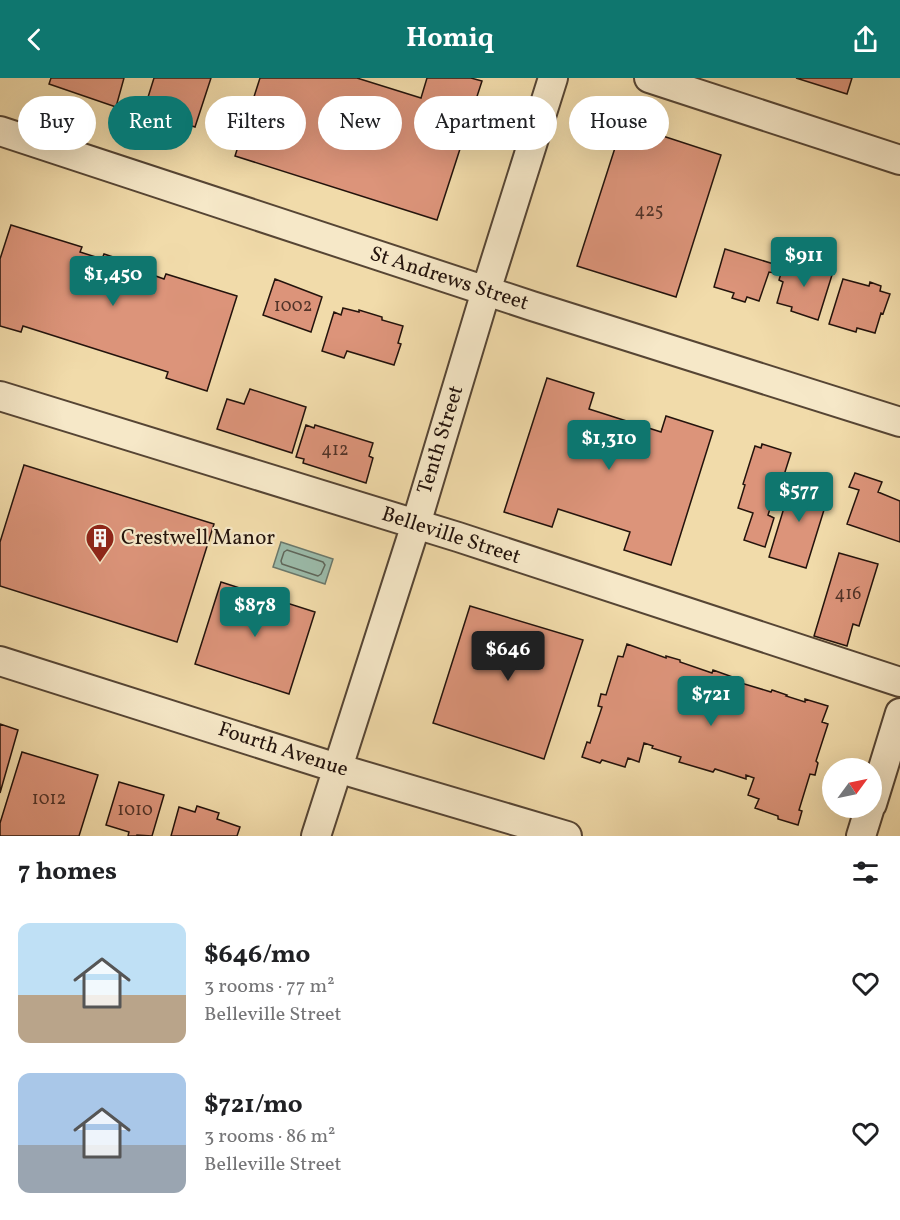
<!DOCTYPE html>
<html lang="en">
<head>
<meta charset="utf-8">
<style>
  :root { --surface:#fff; --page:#f6f6f6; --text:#202124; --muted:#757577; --accent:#0f766e }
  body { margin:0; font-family:Vollkorn,serif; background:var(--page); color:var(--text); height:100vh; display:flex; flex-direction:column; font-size:22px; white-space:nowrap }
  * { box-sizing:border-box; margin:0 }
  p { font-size:20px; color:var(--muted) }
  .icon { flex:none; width:33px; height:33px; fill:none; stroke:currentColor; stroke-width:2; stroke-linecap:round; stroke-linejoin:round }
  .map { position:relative; height:758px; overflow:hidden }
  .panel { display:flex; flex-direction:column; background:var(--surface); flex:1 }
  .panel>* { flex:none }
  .top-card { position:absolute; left:18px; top:18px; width:864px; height:54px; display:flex; gap:12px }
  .needle { width:39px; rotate:57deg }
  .fabs { position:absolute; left:822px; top:680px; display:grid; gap:12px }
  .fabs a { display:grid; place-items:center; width:60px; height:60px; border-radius:50%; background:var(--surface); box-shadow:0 6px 24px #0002; font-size:30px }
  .price { position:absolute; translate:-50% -51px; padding:0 14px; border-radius:6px; background:var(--accent); color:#fff; font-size:20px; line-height:39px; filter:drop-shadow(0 2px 3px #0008) }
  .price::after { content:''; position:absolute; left:50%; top:36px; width:18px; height:14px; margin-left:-9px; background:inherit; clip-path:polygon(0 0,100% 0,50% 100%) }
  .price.on { background:#222; color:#fff }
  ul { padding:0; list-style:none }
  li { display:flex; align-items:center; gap:18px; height:150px; padding:0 18px }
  li span { display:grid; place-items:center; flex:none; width:168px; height:120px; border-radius:12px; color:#555 }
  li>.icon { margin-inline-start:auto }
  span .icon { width:72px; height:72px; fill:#fffc; stroke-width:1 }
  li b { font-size:26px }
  h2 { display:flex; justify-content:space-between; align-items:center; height:72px; padding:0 18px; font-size:26px }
  .pill { padding:0 21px; border-radius:27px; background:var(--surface); box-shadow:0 6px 24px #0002; font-size:21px; line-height:54px }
  .pill.on { background:var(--accent); color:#fff }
  header { display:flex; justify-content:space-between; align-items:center; height:78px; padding:0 18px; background:var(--accent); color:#fff; font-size:27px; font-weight:700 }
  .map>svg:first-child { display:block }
</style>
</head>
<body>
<header><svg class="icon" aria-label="back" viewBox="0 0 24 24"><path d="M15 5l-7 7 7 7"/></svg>Homiq<svg class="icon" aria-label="share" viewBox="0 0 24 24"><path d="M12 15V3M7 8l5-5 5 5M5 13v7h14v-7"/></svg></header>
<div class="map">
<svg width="900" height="758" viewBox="0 0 900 758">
  <rect width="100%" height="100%" fill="#f1dbaa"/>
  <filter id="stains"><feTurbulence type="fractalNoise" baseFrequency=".00333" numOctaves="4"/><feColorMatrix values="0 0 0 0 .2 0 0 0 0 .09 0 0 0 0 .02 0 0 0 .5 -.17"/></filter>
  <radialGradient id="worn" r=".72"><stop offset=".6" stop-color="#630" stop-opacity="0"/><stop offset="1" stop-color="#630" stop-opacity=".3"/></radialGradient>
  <path fill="#9bbbaa" stroke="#6b786b" stroke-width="1.5" d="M 281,464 L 333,481 L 325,506 L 273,489 Z"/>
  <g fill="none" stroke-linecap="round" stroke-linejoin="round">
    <path stroke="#5f675b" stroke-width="1.5" d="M 287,472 L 323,484 L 325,487 L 321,496 L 318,498 L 282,486 L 281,483 L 284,474 Z"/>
  </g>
  <path fill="#dc947a" stroke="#23130c" stroke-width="1.5" d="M 51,0 L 124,0 L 116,29 L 49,6 Z
    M 154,0 L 211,0 L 195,49 L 180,44 L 181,40 L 160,33 L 159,37 L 144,32 Z
    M 260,0 L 357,0 L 421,20 L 427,0 L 471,0 L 482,3 L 437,142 L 235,78 Z
    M 796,0 L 852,0 L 847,16 Z
    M 623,45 L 721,77 L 676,219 L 577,188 Z
    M 11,147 L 82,169 L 80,174 L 102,181 L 104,176 L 144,189 L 142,193 L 164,201 L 166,196 L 237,218 L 207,313 L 166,300 L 168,294 L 23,248 L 21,254 L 0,248 L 0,181 Z
    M 725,171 L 777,187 L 774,195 L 769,194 L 759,223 L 747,219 L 745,224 L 732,220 L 734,215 L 714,209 Z
    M 797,181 L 818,187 L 817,192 L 832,197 L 818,242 L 791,233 L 792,229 L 777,225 L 783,204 L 779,202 L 785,182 L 795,185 Z
    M 275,201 L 322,219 L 311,254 L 263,237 Z
    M 843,201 L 869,208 L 870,204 L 881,208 L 880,213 L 890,216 L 883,236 L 881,235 L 875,255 L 857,250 L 856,254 L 829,246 Z
    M 343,230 L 359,234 L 359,232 L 382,239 L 382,242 L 403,248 L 398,265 L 401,266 L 394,287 L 347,273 L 344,280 L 322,273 L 334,234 L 341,237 Z
    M 547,300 L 594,315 L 589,331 L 661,354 L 666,338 L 713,353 L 671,487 L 624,472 L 630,454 L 558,431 L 552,449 L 504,434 Z
    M 250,311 L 306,329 L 292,375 L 217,351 L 227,321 L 244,326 Z
    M 306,347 L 314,350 L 315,347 L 373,365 L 369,378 L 373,380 L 366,405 L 303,385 L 304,381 L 296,379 Z
    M 762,366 L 791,375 L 778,416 L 775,415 L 768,437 L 774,440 L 765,469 L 744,462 L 753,435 L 738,430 L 745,407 L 743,406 L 755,368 L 761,370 Z
    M 24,387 L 214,446 L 177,564 L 0,508 L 0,464 Z
    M 855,395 L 882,404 L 878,414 L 900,423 L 900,464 L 847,446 L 859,412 L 849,409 Z
    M 794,397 L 820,405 L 817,415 L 828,419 L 806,490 L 769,479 Z
    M 839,475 L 878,486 L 859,548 L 853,546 L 847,568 L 814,558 Z
    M 221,504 L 315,534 L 289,616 L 195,586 Z
    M 470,528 L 583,562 L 544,681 L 433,645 Z
    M 627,566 L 666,580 L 666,578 L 680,582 L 680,584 L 712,595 L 713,592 L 741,602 L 741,605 L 771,614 L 772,612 L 787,617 L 786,618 L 805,624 L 805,621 L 828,628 L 822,644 L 828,646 L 816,683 L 818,685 L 815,697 L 810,696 L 799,732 L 802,733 L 798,747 L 778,741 L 778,738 L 755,730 L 759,721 L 748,717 L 754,700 L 746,697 L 746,701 L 715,691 L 713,694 L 679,684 L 681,679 L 652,670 L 653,668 L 644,665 L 639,684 L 628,680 L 625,689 L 602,682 L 600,685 L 582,679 L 587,664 L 590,665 L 602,629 L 598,628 L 601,616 L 606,617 L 618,578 L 623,579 Z
    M 0,646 L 18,652 L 0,715 Z
    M 22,674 L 98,697 L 79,758 L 0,758 L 0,745 Z
    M 119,704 L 164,717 L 152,758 L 137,757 L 137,758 L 128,758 L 129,754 L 106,747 Z
    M 197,728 L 219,735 L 217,741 L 240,749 L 237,758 L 171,758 L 179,729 L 195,734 Z"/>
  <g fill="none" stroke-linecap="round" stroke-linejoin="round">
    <g stroke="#564534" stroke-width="32">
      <path id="minor" d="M 649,0 L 900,82
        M 0,53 L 532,228 L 900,344
        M 0,318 L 458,459 L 900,604
        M 0,583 L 337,690 L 567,758
        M 872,726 L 900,635
        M 316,758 L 416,446 L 486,213 L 553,0
        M 861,758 L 870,729"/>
    </g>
    <use href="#minor" stroke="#f6e8c8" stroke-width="28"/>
  </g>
  <defs>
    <g id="building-pin" transform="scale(1.5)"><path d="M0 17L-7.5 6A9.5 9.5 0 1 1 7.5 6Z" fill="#8f2418" stroke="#f6e8c8"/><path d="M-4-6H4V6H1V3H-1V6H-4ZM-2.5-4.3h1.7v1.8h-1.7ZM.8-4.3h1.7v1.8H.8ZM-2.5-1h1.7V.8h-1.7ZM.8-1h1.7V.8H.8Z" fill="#fff"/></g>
  </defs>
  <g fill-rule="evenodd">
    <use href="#building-pin" x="100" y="460"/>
  </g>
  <g text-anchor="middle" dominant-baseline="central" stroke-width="4.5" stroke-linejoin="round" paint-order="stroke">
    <g font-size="18" fill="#513328">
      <text x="649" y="133">425</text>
      <text x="293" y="228">1002</text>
      <text x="335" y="372">412</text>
      <text x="848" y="516">416</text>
      <text x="49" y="721">1012</text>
      <text x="135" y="732">1010</text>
    </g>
    <g font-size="21" fill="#23130c" stroke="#f6e8c8">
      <text transform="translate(449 201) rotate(18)">St Andrews Street</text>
      <text transform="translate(441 362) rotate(-73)">Tenth Street</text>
      <text transform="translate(451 458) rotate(18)">Belleville Street</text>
      <text transform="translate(283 672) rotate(18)">Fourth Avenue</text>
    </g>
    <g font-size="21" fill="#23130c" stroke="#f6e8c8" text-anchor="start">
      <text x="121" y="460">Crestwell Manor</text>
    </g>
  </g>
  <rect width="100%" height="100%" filter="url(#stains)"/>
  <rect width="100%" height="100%" fill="url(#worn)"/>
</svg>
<div class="fabs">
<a><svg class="needle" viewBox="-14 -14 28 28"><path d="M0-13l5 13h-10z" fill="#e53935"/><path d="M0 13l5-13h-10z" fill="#757577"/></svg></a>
</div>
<b class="price" style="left:804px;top:210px">$911</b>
<b class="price" style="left:113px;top:229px">$1,450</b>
<b class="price" style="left:609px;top:393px">$1,310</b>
<b class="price" style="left:799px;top:445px">$577</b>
<b class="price" style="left:255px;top:560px">$878</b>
<b class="price on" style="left:508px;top:604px">$646</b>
<b class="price" style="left:711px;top:649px">$721</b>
<div class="top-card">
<a class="pill">Buy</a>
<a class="pill on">Rent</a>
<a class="pill">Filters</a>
<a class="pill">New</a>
<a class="pill">Apartment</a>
<a class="pill">House</a>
</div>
</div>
<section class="panel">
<h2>7 homes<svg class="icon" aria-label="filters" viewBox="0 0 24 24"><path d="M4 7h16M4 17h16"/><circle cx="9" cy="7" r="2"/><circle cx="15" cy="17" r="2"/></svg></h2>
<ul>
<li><span style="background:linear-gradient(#bfe0f5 60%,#b9a48a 0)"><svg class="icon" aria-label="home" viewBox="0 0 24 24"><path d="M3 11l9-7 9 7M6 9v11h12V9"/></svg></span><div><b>$646/mo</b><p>3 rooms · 77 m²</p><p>Belleville Street</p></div><svg class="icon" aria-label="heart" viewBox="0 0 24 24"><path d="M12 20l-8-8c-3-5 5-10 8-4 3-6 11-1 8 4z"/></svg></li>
<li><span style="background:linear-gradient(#a9c7e8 60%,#9aa5b1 0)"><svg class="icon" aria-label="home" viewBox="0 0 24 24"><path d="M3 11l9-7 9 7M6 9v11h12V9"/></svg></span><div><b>$721/mo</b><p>3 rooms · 86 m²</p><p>Belleville Street</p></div><svg class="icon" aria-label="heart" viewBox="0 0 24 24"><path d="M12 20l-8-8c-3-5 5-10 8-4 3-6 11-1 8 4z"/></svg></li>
</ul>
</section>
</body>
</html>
